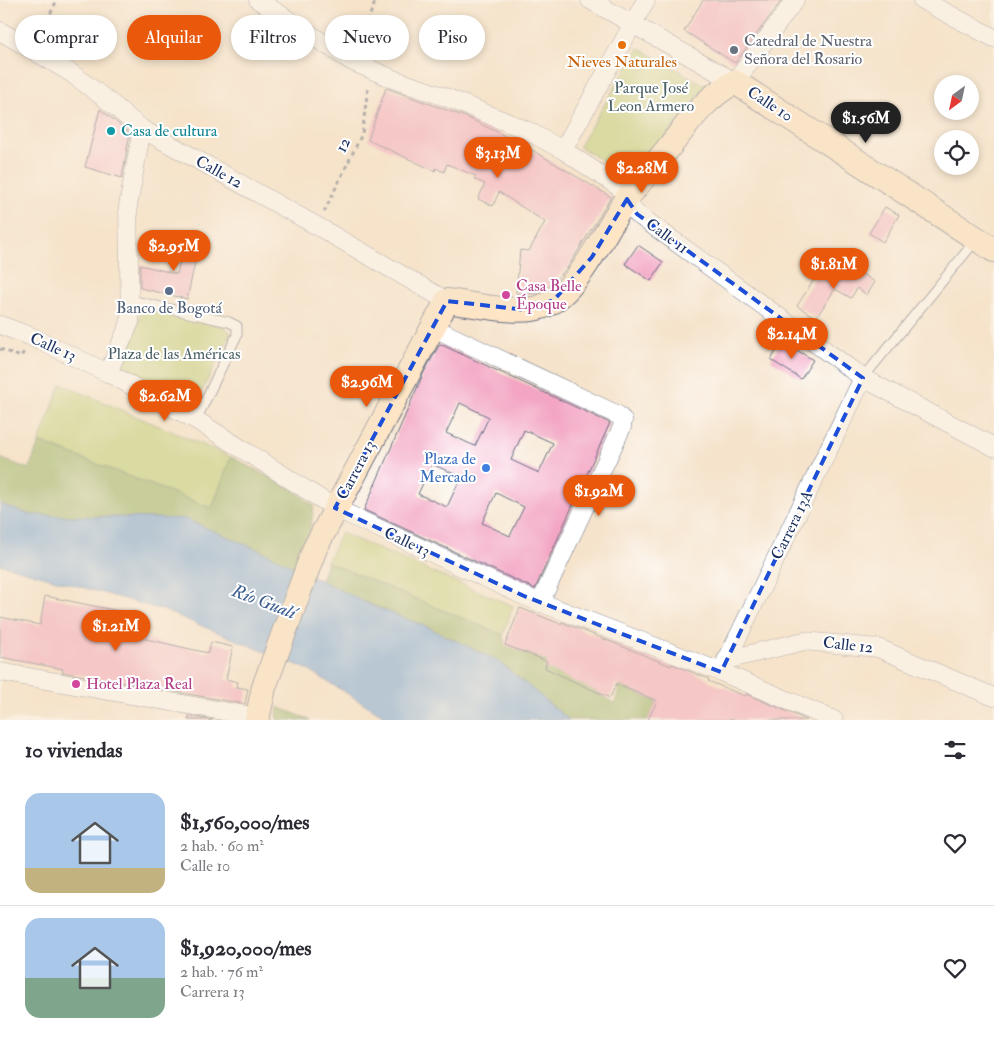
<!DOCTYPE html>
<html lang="es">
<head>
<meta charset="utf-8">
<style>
  :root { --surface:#fff; --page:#f7f7f7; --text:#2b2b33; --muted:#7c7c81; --line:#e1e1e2; --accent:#ea580c }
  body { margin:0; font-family:"IM FELL Double Pica",serif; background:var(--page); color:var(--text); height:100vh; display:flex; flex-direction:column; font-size:19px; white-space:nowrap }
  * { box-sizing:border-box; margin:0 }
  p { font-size:16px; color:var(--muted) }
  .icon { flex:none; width:28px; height:28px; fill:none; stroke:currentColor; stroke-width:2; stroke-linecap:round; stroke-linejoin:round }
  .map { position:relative; height:720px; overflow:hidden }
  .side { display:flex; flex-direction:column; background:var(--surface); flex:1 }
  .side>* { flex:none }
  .banner { position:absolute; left:15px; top:15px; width:500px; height:45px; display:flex; gap:10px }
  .needle { width:32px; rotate:213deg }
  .fabs { position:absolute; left:934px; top:75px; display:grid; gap:10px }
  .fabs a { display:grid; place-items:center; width:45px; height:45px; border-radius:50%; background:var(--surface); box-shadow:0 2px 8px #0003; font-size:25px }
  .price { position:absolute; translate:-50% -42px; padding:0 11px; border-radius:18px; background:var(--accent); color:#fff; font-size:16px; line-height:32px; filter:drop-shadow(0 1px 2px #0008) }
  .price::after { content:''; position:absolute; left:50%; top:30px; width:15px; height:11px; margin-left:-8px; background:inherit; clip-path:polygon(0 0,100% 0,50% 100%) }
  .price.selected { background:#222; color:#fff }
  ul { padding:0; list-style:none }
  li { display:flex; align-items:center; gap:15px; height:125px; padding:0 25px }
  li+li { border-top:1px solid var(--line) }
  li span { display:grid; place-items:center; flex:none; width:140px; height:100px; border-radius:15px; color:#555 }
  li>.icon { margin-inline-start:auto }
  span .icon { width:60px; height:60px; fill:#fffc; stroke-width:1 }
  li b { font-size:21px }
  h2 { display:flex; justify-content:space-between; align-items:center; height:60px; padding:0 25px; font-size:21px }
  .pill { padding:0 18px; border-radius:22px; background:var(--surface); box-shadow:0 2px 8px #0003; font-size:18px; line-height:45px }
  .pill.selected { background:var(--accent); color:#fff }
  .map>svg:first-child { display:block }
</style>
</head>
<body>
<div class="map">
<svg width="994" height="720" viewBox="0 0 994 720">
  <rect width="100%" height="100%" fill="#fff"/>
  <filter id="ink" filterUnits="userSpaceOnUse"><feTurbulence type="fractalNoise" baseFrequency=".02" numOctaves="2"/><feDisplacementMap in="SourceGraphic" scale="10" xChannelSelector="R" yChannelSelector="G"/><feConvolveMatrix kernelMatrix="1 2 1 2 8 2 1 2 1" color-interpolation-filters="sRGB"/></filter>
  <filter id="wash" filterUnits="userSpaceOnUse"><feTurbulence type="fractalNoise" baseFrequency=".0096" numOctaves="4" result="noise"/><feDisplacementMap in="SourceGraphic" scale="20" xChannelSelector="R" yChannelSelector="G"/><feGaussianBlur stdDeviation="1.12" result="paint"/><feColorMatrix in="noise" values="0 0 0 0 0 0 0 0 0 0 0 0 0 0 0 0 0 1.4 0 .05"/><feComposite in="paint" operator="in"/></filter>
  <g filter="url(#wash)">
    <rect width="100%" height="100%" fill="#f5e3cb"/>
    <path fill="#b9cf73" stroke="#6a7f68" d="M 639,48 L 706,86 L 632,180 L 579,146 Z
      M 147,310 L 223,326 L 231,333 L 197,401 L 190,404 L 122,372 L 140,315 Z
      M 61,384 L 231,457 L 212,508 L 39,442 Z
      M 341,533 L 513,606 L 503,635 L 327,562 Z"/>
    <path fill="#92b265" stroke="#567062" d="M 39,442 L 212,508 L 231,457 L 294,490 L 314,506 C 311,527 307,548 296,568 L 268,554 L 185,519 L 30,515 L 0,504 L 0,458 L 29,469 Z
      M 327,562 L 503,635 L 505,645 L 547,661 L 615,704 L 619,686 L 657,701 L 648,720 L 569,720 L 498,661 L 427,627 L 357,599 L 321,581 Z
      M 278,707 L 310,720 L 277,720 Z"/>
    <path fill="#70a5dd" stroke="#466a9e" d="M 0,504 L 30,515 L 185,519 L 268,554 L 372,606 L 427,627 L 498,661 L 569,720 L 391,720 L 307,669 L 163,610 L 0,564 Z"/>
    <g id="blocks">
      <path fill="#f3a5c3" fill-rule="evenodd" d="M 703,0 L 782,0 L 735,63 L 684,31 Z
        M 386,88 L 466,117 L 522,144 L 611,197 L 568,267 L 546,289 L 536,294 L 516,293 L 520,250 L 529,251 L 545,222 L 499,192 L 493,206 L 478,199 L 485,184 L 474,179 L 476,176 L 447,164 L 444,172 L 436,168 L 435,171 L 368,140 Z
        M 100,109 L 130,133 L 122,178 L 85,167 Z
        M 885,207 L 899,215 L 883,242 L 869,233 Z
        M 187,231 L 201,235 L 187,299 L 140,288 L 140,265 L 177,274 Z
        M 638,245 L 663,262 L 651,281 L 625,264 Z
        M 848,265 L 875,282 L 867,295 L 857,288 L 851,298 L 835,289 L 816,318 L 797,306 L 817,275 L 835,286 Z
        M 782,341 L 813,360 L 801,379 L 771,360 Z
        M 440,344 L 610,423 L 535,589 L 364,510 L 424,372 ZM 460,403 L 489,417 L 475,446 L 446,433 ZM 524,430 L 553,443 L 539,473 L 511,460 ZM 432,464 L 461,477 L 447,507 L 418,494 ZM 496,493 L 524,507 L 510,536 L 482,523 Z
        M 45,596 L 133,614 L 128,635 L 208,653 L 211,642 L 233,647 L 226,679 L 238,682 L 237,687 L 248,689 L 245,704 L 62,672 L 63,669 L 0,657 L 0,617 L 40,625 Z
        M 520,608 L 561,624 L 562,622 L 671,666 L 672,664 L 709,679 L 708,681 L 745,696 L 746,694 L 807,720 L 648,720 L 657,701 L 616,684 L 610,698 L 545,668 L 547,661 L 505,645 Z
        M 189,716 L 213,720 L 188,720 Z"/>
    </g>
  </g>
  <g filter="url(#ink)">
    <use href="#blocks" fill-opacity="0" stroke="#676e84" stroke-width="1"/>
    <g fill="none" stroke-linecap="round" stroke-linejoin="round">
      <g stroke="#676e84" stroke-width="11">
        <path id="lane" d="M 130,300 L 229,322 L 237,326 L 237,335 L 196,420
          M 863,378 L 976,240"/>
      </g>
      <g stroke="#676e84" stroke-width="19">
        <path id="street" d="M 258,0 L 351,61 L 393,79 L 448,98 L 526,130 L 563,150 L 619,187 C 626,195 628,207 637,214 L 863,378 L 994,447
          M 590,0 L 735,82 L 795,0
          M 922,0 L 994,38
          M 0,31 L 71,73 L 107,100 L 142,129 L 317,226 L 447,301
          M 563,150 L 646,0
          M 0,325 L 30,336 L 108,373 L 196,420 L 335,508 L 524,596 L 721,672 L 834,720
          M 432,327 L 618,415 L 623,420 L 622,427 L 540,603
          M 108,373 L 130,322 L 128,206 L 142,129
          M 726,660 L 804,641 L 878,648 L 994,697
          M 0,672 L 257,717
          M 721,672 L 863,378"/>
      </g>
      <g stroke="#676e84" stroke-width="26">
        <path id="secondary" d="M 257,720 L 264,687 L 315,548 L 447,301 C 472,304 518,315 541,307 C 577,296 606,228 627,198 C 639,182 653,167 666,151 C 687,125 705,97 735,82 L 994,250"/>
      </g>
      <path stroke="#676e84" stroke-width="3" stroke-dasharray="4 4" stroke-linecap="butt" d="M 40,35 L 57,0
        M 358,44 L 376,0
        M 324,212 L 362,134 L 368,87
        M 0,349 L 21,357 L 24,351"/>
      <use href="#lane" stroke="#fff" stroke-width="9"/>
      <use href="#street" stroke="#fff" stroke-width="18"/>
      <use href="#secondary" stroke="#fde5c5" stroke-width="24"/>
    </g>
  </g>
  <path d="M0 0H994V720H0ZM 627,199 L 637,214 L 863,378 L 721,672 L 524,596 L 335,508 L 447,301 L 526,310 L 554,300 L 592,257 Z" fill="#f5e3cb" fill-opacity=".55" fill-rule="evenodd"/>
  <path fill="none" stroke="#1d4ed8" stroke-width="4" stroke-dasharray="10 6" stroke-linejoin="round" d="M 627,199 L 637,214 L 863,378 L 721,672 L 524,596 L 335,508 L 447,301 L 526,310 L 554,300 L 592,257 Z"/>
  <circle fill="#e8710a" stroke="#fff" stroke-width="2" cx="622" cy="45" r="5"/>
  <circle fill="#6b7280" stroke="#fff" stroke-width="2" cx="734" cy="50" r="5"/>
  <circle fill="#0f9aa8" stroke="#fff" stroke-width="2" cx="111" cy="131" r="5"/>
  <circle fill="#5c6f8a" stroke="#fff" stroke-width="2" cx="169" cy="291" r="5"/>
  <g fill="#d1479c" stroke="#fff" stroke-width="2">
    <circle cx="506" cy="295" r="5"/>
    <circle cx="76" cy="684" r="5"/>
  </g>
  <circle fill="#3f7fe0" stroke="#fff" stroke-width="2" cx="486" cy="468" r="5"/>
  <g text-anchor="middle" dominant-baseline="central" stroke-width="4" stroke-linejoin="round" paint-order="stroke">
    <g font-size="16" fill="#5b616d" stroke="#fff" text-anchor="start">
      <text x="744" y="41">Catedral de Nuestra<tspan x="744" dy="18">Señora del Rosario</tspan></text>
    </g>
    <g font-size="16" fill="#c56008" stroke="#fff">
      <text x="622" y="62">Nieves Naturales</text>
    </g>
    <g font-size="16" fill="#4a5f64" stroke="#fff">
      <text x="651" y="88">Parque José<tspan x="651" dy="18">Leon Armero</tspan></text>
      <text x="174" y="354">Plaza de las Américas</text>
    </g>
    <g font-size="16" fill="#1b2f5e" stroke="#fff">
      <text transform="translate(770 104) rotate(33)">Calle 10</text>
      <text transform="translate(343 145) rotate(-64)">12</text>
      <text transform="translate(219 172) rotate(29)">Calle 12</text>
      <text transform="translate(667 236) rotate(36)">Calle 11</text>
      <text transform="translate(53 347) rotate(24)">Calle 13</text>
      <text transform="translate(356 470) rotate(-62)">Carrera 13</text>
      <text transform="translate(792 525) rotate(-64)">Carrera 13A</text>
      <text transform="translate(407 542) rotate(25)">Calle 13</text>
      <text transform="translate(848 645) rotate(6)">Calle 12</text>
    </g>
    <g font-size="16" fill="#0d838f" stroke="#fff" text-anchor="start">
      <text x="121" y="131">Casa de cultura</text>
    </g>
    <g font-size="16" fill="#b23c85" stroke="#fff" text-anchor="start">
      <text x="516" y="286">Casa Belle<tspan x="516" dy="18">Époque</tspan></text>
      <text x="86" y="684">Hotel Plaza Real</text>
    </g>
    <g font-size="16" fill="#4e5e75" stroke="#fff">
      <text x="169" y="308">Banco de Bogotá</text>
    </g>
    <g font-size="16" fill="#366cbe" stroke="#fff" text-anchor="end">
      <text x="476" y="459">Plaza de<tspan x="476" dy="18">Mercado</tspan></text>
    </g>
    <g font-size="18" font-style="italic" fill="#3d5e91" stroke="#fff">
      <text transform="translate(264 602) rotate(21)">Río Gualí</text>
    </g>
  </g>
</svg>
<div class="fabs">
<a><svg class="needle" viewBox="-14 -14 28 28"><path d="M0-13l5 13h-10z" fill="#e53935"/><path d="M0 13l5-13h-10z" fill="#7c7c81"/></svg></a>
<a><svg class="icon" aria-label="locate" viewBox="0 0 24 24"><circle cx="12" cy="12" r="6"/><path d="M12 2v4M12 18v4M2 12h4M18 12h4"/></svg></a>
</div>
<b class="price selected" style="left:866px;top:144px">$1.56M</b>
<b class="price" style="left:498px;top:179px">$3.13M</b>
<b class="price" style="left:642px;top:194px">$2.28M</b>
<b class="price" style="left:174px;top:272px">$2.95M</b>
<b class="price" style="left:834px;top:290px">$1.81M</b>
<b class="price" style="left:792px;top:360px">$2.14M</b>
<b class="price" style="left:367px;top:408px">$2.96M</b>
<b class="price" style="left:165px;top:422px">$2.62M</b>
<b class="price" style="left:599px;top:517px">$1.92M</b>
<b class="price" style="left:116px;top:652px">$1.21M</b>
<div class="banner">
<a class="pill">Comprar</a>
<a class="pill selected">Alquilar</a>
<a class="pill">Filtros</a>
<a class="pill">Nuevo</a>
<a class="pill">Piso</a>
</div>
</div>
<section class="side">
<h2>10 viviendas<svg class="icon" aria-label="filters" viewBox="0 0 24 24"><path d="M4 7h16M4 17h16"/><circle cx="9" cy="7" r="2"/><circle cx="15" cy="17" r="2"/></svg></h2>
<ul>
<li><span style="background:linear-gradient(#a9c7e8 75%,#c2b280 0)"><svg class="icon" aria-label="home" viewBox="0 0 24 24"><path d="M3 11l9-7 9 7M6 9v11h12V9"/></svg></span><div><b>$1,560,000/mes</b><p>2 hab. · 60 m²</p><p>Calle 10</p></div><svg class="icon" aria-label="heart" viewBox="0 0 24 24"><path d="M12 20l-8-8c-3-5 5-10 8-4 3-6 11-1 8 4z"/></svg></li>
<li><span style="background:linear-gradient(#a9c7e8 60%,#7fa58c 0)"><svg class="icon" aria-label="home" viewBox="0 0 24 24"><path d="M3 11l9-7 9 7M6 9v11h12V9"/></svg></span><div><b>$1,920,000/mes</b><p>2 hab. · 76 m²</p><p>Carrera 13</p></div><svg class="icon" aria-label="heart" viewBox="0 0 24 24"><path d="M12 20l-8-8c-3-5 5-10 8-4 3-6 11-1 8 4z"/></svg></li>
</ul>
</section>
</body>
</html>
